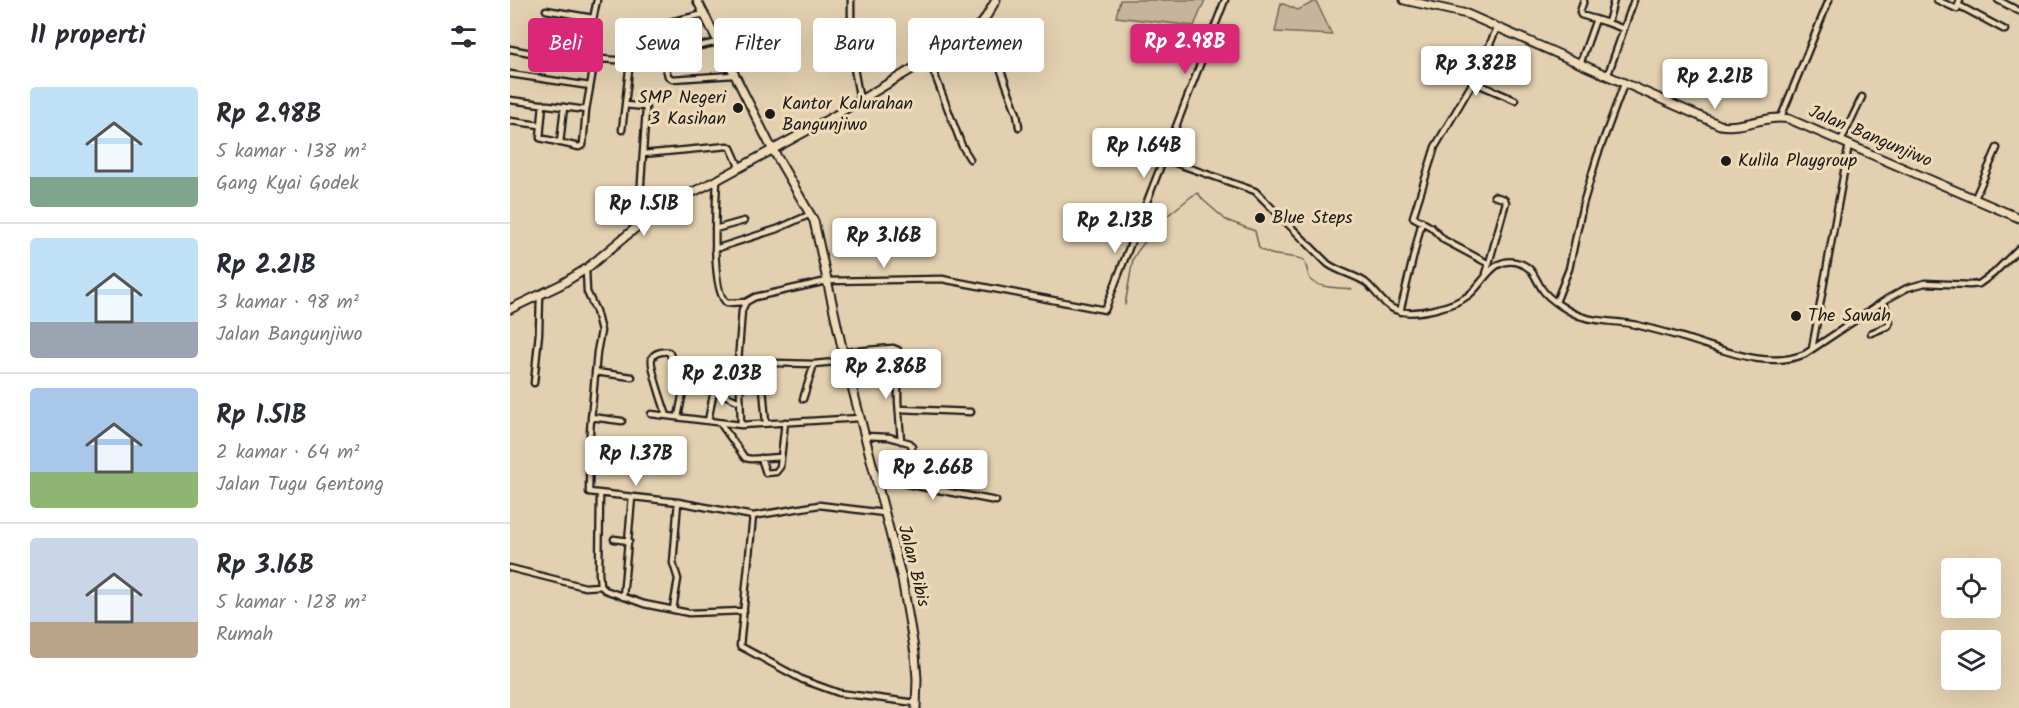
<!DOCTYPE html>
<html lang="id">
<head>
<meta charset="utf-8">
<style>
  :root { --surface:#fff; --page:#f7f7f7; --text:#2b2b33; --muted:#7c7c81; --line:#e1e1e2; --accent:#db2777 }
  body { margin:0; font-family:Kalam,sans-serif; background:var(--page); color:var(--text); height:100vh; display:flex; flex-direction:column; font-size:22px; white-space:nowrap }
  * { box-sizing:border-box; margin:0 }
  p { font-size:20px; color:var(--muted) }
  .icon { flex:none; width:33px; height:33px; fill:none; stroke:currentColor; stroke-width:2; stroke-linecap:round; stroke-linejoin:round }
  .map { position:relative; flex:1; overflow:hidden }
  .drawer { display:flex; flex-direction:column; background:var(--surface); width:510px }
  .drawer>* { flex:none }
  .banner { position:absolute; left:18px; top:18px; width:570px; height:54px; display:flex; gap:12px }
  .tools { position:absolute; left:1431px; top:558px; display:grid; gap:12px }
  .tools a { display:grid; place-items:center; width:60px; height:60px; border-radius:6px; background:var(--surface); box-shadow:0 6px 24px #0002; font-size:30px }
  .price { position:absolute; translate:-50% -51px; padding:0 14px; border-radius:6px; background:#fff; color:#222; font-size:20px; line-height:39px; filter:drop-shadow(0 2px 3px #0008) }
  .price::after { content:''; position:absolute; left:50%; top:36px; width:18px; height:14px; margin-left:-9px; background:inherit; clip-path:polygon(0 0,100% 0,50% 100%) }
  .price.on { background:var(--accent); color:#fff }
  ul { padding:0; list-style:none }
  li { display:flex; align-items:center; gap:18px; height:150px; padding:0 30px }
  li+li { border-top:2px solid var(--line) }
  li span { display:grid; place-items:center; flex:none; width:168px; height:120px; border-radius:6px; color:#555 }
  li>.icon { margin-inline-start:auto }
  span .icon { width:72px; height:72px; fill:#fffc; stroke-width:1 }
  li b { font-size:26px }
  h2 { display:flex; justify-content:space-between; align-items:center; height:72px; padding:0 30px; font-size:26px }
  .pill { padding:0 21px; border-radius:6px; background:var(--surface); box-shadow:0 6px 24px #0002; font-size:21px; line-height:54px }
  .pill.on { background:var(--accent); color:#fff }
  main { display:flex; flex:1; min-height:0 }
  .map>svg:first-child { display:block }
</style>
</head>
<body>
<main>
<section class="drawer">
<h2>11 properti<svg class="icon" aria-label="filters" viewBox="0 0 24 24"><path d="M4 7h16M4 17h16"/><circle cx="9" cy="7" r="2"/><circle cx="15" cy="17" r="2"/></svg></h2>
<ul>
<li><span style="background:linear-gradient(#bfe0f5 75%,#7fa58c 0)"><svg class="icon" aria-label="home" viewBox="0 0 24 24"><path d="M3 11l9-7 9 7M6 9v11h12V9"/></svg></span><div><b>Rp 2.98B</b><p>5 kamar · 138 m²</p><p>Gang Kyai Godek</p></div></li>
<li><span style="background:linear-gradient(#bfe0f5 70%,#9aa5b1 0)"><svg class="icon" aria-label="home" viewBox="0 0 24 24"><path d="M3 11l9-7 9 7M6 9v11h12V9"/></svg></span><div><b>Rp 2.21B</b><p>3 kamar · 98 m²</p><p>Jalan Bangunjiwo</p></div></li>
<li><span style="background:linear-gradient(#a9c7e8 70%,#8fb573 0)"><svg class="icon" aria-label="home" viewBox="0 0 24 24"><path d="M3 11l9-7 9 7M6 9v11h12V9"/></svg></span><div><b>Rp 1.51B</b><p>2 kamar · 64 m²</p><p>Jalan Tugu Gentong</p></div></li>
<li><span style="background:linear-gradient(#c9d6e8 70%,#b9a48a 0)"><svg class="icon" aria-label="home" viewBox="0 0 24 24"><path d="M3 11l9-7 9 7M6 9v11h12V9"/></svg></span><div><b>Rp 3.16B</b><p>5 kamar · 128 m²</p><p>Rumah</p></div></li>
</ul>
</section>
<div class="map">
<svg width="1509" height="708" viewBox="0 0 1509 708">
  <rect width="100%" height="100%" fill="#e3d0b0"/>
  <filter id="ink" filterUnits="userSpaceOnUse"><feTurbulence type="fractalNoise" baseFrequency=".0167" numOctaves="2"/><feDisplacementMap in="SourceGraphic" scale="12" xChannelSelector="R" yChannelSelector="G"/><feConvolveMatrix kernelMatrix="1 2 1 2 8 2 1 2 1" color-interpolation-filters="sRGB"/></filter>
  <g filter="url(#ink)">
    <path fill="#c6b59a" stroke="#71685b" stroke-width="1.5" d="M 610,0 L 695,0 L 684,26 L 606,17 Z
      M 806,1 L 822,35 L 765,32 L 771,3 L 788,10 Z"/>
    <g fill="none" stroke-linecap="round" stroke-linejoin="round">
      <path stroke="#676054" stroke-width="1.5" d="M 615,305 L 623,259 L 627,252 L 652,220 L 682,196 L 688,193 L 693,200 L 716,220 L 745,231 L 749,248 C 763,259 779,254 794,260 C 797,266 797,273 800,279 C 805,288 832,288 842,289"/>
      <g stroke="#1c1c1c" stroke-width="9">
        <path id="minor" d="M 341,0 L 341,52 L 350,101
          M 1074,0 L 1070,12 L 1071,15 L 1098,23 L 1104,0
          M 1427,0 L 1447,9 L 1450,0
          M 1488,0 L 1509,11
          M 1448,5 L 1495,30
          M 36,10 L 83,18
          M 473,22 L 507,114 L 509,127
          M 1098,23 L 1114,29
          M 134,28 L 194,14
          M 987,28 L 963,82 L 1005,100
          M 0,49 L 32,55 L 120,61 L 208,42
          M 152,54 L 158,76 L 162,79 L 224,75
          M 75,58 L 87,0
          M 419,60 L 452,146 L 460,159
          M 120,61 L 115,105 L 135,107 L 136,109 L 128,226
          M 1070,64 L 1086,19
          M 0,74 L 80,86
          M 1097,77 L 1124,0
          M 963,82 L 925,147 L 903,217 L 921,227 L 934,240 L 979,264
          M 0,100 L 76,110
          M 33,104 L 30,138 L 69,147 L 73,145 L 76,110 L 85,59
          M 1271,117 L 1319,0
          M 0,121 L 30,125
          M 112,130 L 115,105
          M 1331,141 L 1352,97
          M 50,143 L 54,107
          M 133,154 L 218,146 L 221,148 L 229,166
          M 654,159 L 745,191 L 818,264 C 829,272 845,275 855,282 C 867,291 873,307 889,311 C 906,316 945,306 959,295 C 975,282 983,255 1009,263 C 1024,268 1024,277 1032,289 C 1038,299 1062,314 1073,317 C 1087,322 1110,321 1127,325 C 1146,330 1166,335 1184,341 C 1219,352 1259,369 1295,354 L 1377,299 L 1397,288 L 1415,283 L 1460,285 L 1469,284 L 1483,274 L 1509,248
          M 207,180 C 206,202 200,293 217,303 L 236,302 L 245,297 L 317,281 L 432,279 L 595,310 L 715,0
          M 1465,198 L 1487,148
          M 205,229 L 234,221
          M 205,249 L 267,229 L 301,214
          M 76,269 L 77,292 L 86,311 L 91,331 L 87,352 L 80,431 L 79,492 L 168,502 L 243,516 L 309,505 L 374,513
          M 976,274 L 996,202 L 994,199 L 984,196
          M 236,302 L 232,310 L 228,362 L 304,364 L 335,361
          M 1046,302 L 1059,269 L 1073,204 L 1087,157 L 1114,84
          M 890,312 L 912,221
          M 1361,333 L 1378,326 L 1380,322 L 1374,302
          M 1302,349 L 1339,144
          M 333,352 L 383,348 L 388,350 L 388,401 L 391,441
          M 85,372 L 122,377
          M 24,383 L 29,333 L 30,295
          M 293,399 L 304,364
          M 389,409 L 461,412
          M 141,414 L 231,425 L 350,418
          M 157,416 C 154,407 139,365 142,358 C 144,352 155,351 159,352 L 174,387
          M 81,417 L 112,421
          M 168,417 L 174,387 L 179,379 L 230,402
          M 198,421 L 204,390
          M 210,423 L 235,458 L 241,459 L 271,457
          M 231,425 L 230,391 L 234,385 L 249,386 L 253,388 L 256,423
          M 354,436 L 379,437 L 400,443 L 402,447 L 401,485
          M 251,458 L 256,473 L 266,472 L 270,467 L 275,422
          M 365,478 L 486,501
          M 90,494 L 89,573 L 90,585 L 95,590 L 134,604 L 179,613 L 234,611
          M 243,516 L 230,646 L 293,680 L 329,693 L 406,703
          M 104,539 L 119,541
          M 0,568 L 75,587 L 91,586
          M 113,597 L 122,497
          M 163,609 L 168,579 L 163,563 L 168,502"/>
      </g>
      <g stroke="#1c1c1c" stroke-width="11">
        <path id="secondary" d="M 187,0 L 259,143 L 304,221 L 333,352 L 392,579 L 405,654 L 407,679 L 406,708
          M 894,0 L 957,14 L 1210,125 C 1235,129 1256,114 1279,119 L 1509,218
          M 0,309 L 50,285 L 76,269 L 128,226 L 165,201 L 207,180 L 324,116 L 437,48 L 473,22 L 486,0"/>
      </g>
      <use href="#minor" stroke="#f0dbb9" stroke-width="4.5"/>
      <use href="#secondary" stroke="#f0dbb9" stroke-width="7"/>
    </g>
  </g>
  <g fill="#1c1c1c" stroke="#f0dbb9" stroke-width="2">
    <circle cx="228" cy="108" r="6"/>
    <circle cx="260" cy="114" r="6"/>
    <circle cx="1216" cy="161" r="6"/>
    <circle cx="750" cy="218" r="6"/>
    <circle cx="1286" cy="316" r="6"/>
  </g>
  <g text-anchor="middle" dominant-baseline="central" stroke-width="6" stroke-linejoin="round" paint-order="stroke">
    <g font-size="18" fill="#1c1c1c" stroke="#f0dbb9" text-anchor="start">
      <text x="216" y="98" text-anchor="end">SMP Negeri<tspan x="216" dy="21">3 Kasihan</tspan></text>
      <text x="272" y="104">Kantor Kalurahan<tspan x="272" dy="21">Bangunjiwo</tspan></text>
      <text x="1228" y="161">Kulila Playgroup</text>
      <text x="762" y="218">Blue Steps</text>
      <text x="1298" y="316">The Sawah</text>
    </g>
    <g font-size="18" fill="#1c1c1c" stroke="#f0dbb9">
      <text transform="translate(1360 137) rotate(23)">Jalan Bangunjiwo</text>
      <text transform="translate(403 566) rotate(76)">Jalan Bibis</text>
    </g>
  </g>
</svg>
<div class="tools">
<a><svg class="icon" aria-label="locate" viewBox="0 0 24 24"><circle cx="12" cy="12" r="6"/><path d="M12 2v4M12 18v4M2 12h4M18 12h4"/></svg></a>
<a><svg class="icon" aria-label="layers" viewBox="0 0 24 24"><path d="M12 4l9 5-9 5-9-5zM3 14l9 5 9-5"/></svg></a>
</div>
<b class="price on" style="left:675px;top:75px">Rp 2.98B</b>
<b class="price" style="left:966px;top:97px">Rp 3.82B</b>
<b class="price" style="left:1205px;top:110px">Rp 2.21B</b>
<b class="price" style="left:634px;top:179px">Rp 1.64B</b>
<b class="price" style="left:134px;top:237px">Rp 1.51B</b>
<b class="price" style="left:605px;top:254px">Rp 2.13B</b>
<b class="price" style="left:374px;top:269px">Rp 3.16B</b>
<b class="price" style="left:376px;top:400px">Rp 2.86B</b>
<b class="price" style="left:212px;top:407px">Rp 2.03B</b>
<b class="price" style="left:126px;top:487px">Rp 1.37B</b>
<b class="price" style="left:423px;top:501px">Rp 2.66B</b>
<div class="banner">
<a class="pill on">Beli</a>
<a class="pill">Sewa</a>
<a class="pill">Filter</a>
<a class="pill">Baru</a>
<a class="pill">Apartemen</a>
</div>
</div>
</main>
</body>
</html>
